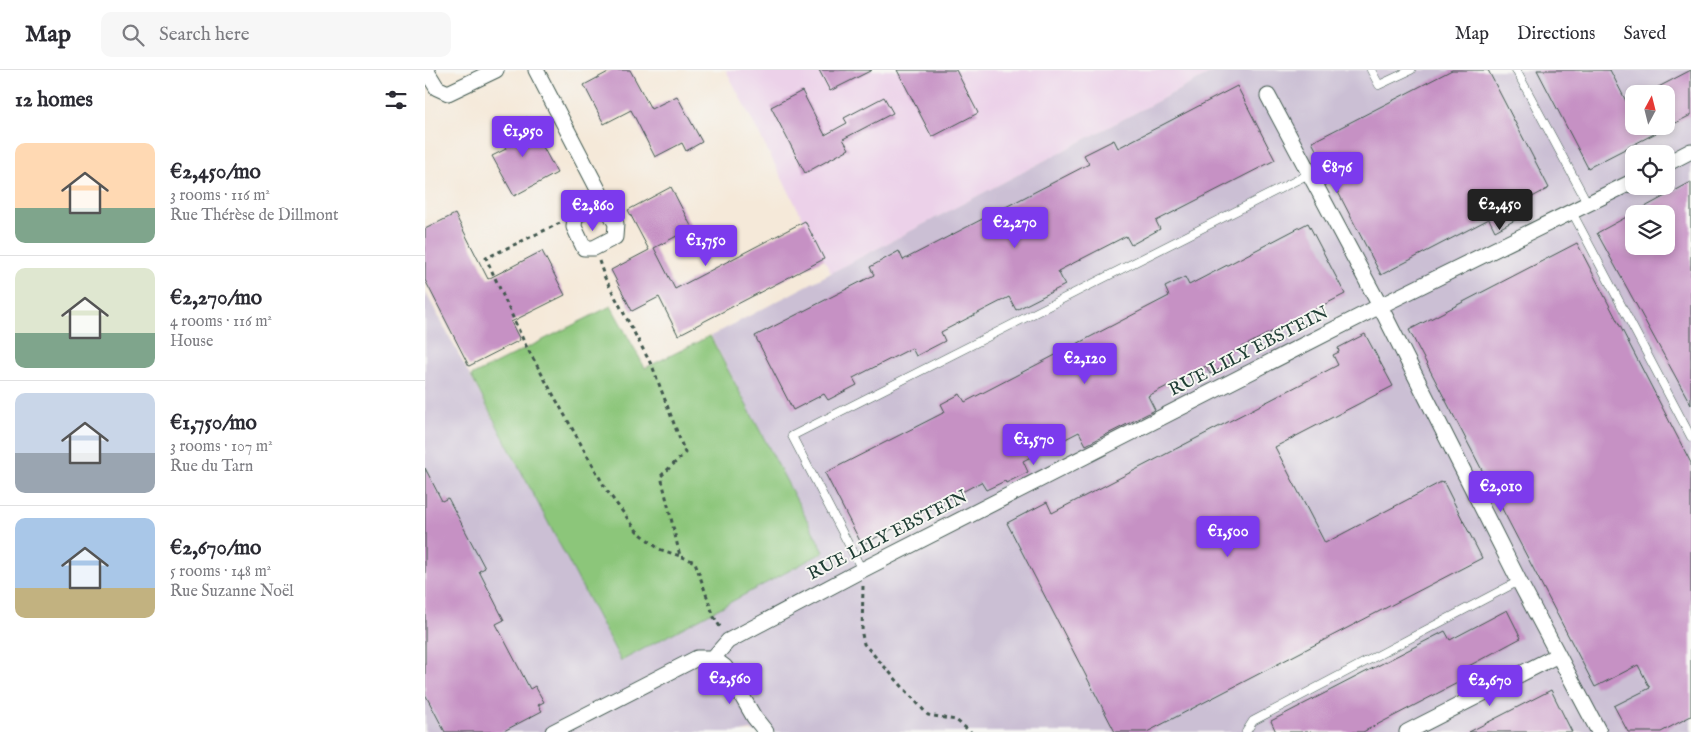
<!DOCTYPE html>
<html lang="en">
<head>
<meta charset="utf-8">
<style>
  :root { --surface:#fff; --page:#f7f7f7; --text:#2b2b33; --muted:#7c7c81; --line:#e1e1e2; --accent:#7c3aed }
  body { margin:0; font-family:"IM FELL English",serif; background:var(--page); color:var(--text); height:100vh; display:flex; flex-direction:column; font-size:19px; white-space:nowrap }
  * { box-sizing:border-box; margin:0 }
  p { font-size:16px; color:var(--muted) }
  .icon { flex:none; width:28px; height:28px; fill:none; stroke:currentColor; stroke-width:2; stroke-linecap:round; stroke-linejoin:round }
  .map { position:relative; flex:1; overflow:hidden }
  .details { display:flex; flex-direction:column; background:var(--surface); width:425px }
  .details>* { flex:none }
  .needle { width:32px; rotate:7deg }
  .fabs { position:absolute; left:1200px; top:15px; display:grid; gap:10px }
  .fabs a { display:grid; place-items:center; width:50px; height:50px; border-radius:10px; background:var(--surface); box-shadow:0 2px 8px #0003; font-size:25px }
  .price { position:absolute; translate:-50% -42px; padding:0 11px; border-radius:5px; background:var(--accent); color:#fff; font-size:16px; line-height:32px; filter:drop-shadow(0 1px 2px #0008) }
  .price::after { content:''; position:absolute; left:50%; top:30px; width:15px; height:11px; margin-left:-8px; background:inherit; clip-path:polygon(0 0,100% 0,50% 100%) }
  .price.current { background:#222; color:#fff }
  ul { padding:0; list-style:none }
  li { display:flex; align-items:center; gap:15px; height:125px; padding:0 15px }
  li+li { border-top:1px solid var(--line) }
  li span { display:grid; place-items:center; flex:none; width:140px; height:100px; border-radius:10px; color:#555 }
  li>.icon { margin-inline-start:auto }
  span .icon { width:60px; height:60px; fill:#fffc; stroke-width:1 }
  li b { font-size:21px }
  h2 { display:flex; justify-content:space-between; align-items:center; height:60px; padding:0 15px; font-size:21px }
  header { display:flex; align-items:center; gap:30px; box-sizing:border-box; height:70px; padding:0 25px; background:var(--surface); border-bottom:1px solid var(--line) }
  header strong { font-size:24px }
  nav { display:flex; gap:28px; margin-inline-start:auto; font-size:18px }
  .search { width:350px; height:45px; background:var(--page); display:flex; align-items:center; gap:12px; box-sizing:border-box; padding:0 18px; border-radius:10px; color:var(--muted); font-size:19px }
  main { display:flex; flex:1; min-height:0 }
  .map>svg:first-child { display:block }
</style>
</head>
<body>
<header>
<strong>Map</strong>
<div class="search"><svg class="icon" aria-label="search" viewBox="0 0 24 24"><circle cx="10" cy="10" r="6"/><path d="M15 15l6 6"/></svg>Search here</div>
<nav><a>Map</a><a>Directions</a><a>Saved</a></nav>
</header>
<main>
<section class="details">
<h2>12 homes<svg class="icon" aria-label="filters" viewBox="0 0 24 24"><path d="M4 7h16M4 17h16"/><circle cx="9" cy="7" r="2"/><circle cx="15" cy="17" r="2"/></svg></h2>
<ul>
<li><span style="background:linear-gradient(#ffd9b3 65%,#7fa58c 0)"><svg class="icon" aria-label="home" viewBox="0 0 24 24"><path d="M3 11l9-7 9 7M6 9v11h12V9"/></svg></span><div><b>€2,450/mo</b><p>3 rooms · 116 m²</p><p>Rue Thérèse de Dillmont</p></div></li>
<li><span style="background:linear-gradient(#dfe7d0 65%,#7fa58c 0)"><svg class="icon" aria-label="home" viewBox="0 0 24 24"><path d="M3 11l9-7 9 7M6 9v11h12V9"/></svg></span><div><b>€2,270/mo</b><p>4 rooms · 116 m²</p><p>House</p></div></li>
<li><span style="background:linear-gradient(#c9d6e8 60%,#9aa5b1 0)"><svg class="icon" aria-label="home" viewBox="0 0 24 24"><path d="M3 11l9-7 9 7M6 9v11h12V9"/></svg></span><div><b>€1,750/mo</b><p>3 rooms · 107 m²</p><p>Rue du Tarn</p></div></li>
<li><span style="background:linear-gradient(#a9c7e8 70%,#c2b280 0)"><svg class="icon" aria-label="home" viewBox="0 0 24 24"><path d="M3 11l9-7 9 7M6 9v11h12V9"/></svg></span><div><b>€2,670/mo</b><p>5 rooms · 148 m²</p><p>Rue Suzanne Noël</p></div></li>
</ul>
</section>
<div class="map">
<svg width="1266" height="662" viewBox="0 0 1266 662">
  <rect width="100%" height="100%" fill="#f6f6f2"/>
  <filter id="ink" filterUnits="userSpaceOnUse"><feTurbulence type="fractalNoise" baseFrequency=".02" numOctaves="2"/><feDisplacementMap in="SourceGraphic" scale="10" xChannelSelector="R" yChannelSelector="G"/><feConvolveMatrix kernelMatrix="1 2 1 2 8 2 1 2 1" color-interpolation-filters="sRGB"/></filter>
  <filter id="wash" filterUnits="userSpaceOnUse"><feTurbulence type="fractalNoise" baseFrequency=".0096" numOctaves="4" result="noise"/><feDisplacementMap in="SourceGraphic" scale="20" xChannelSelector="R" yChannelSelector="G"/><feGaussianBlur stdDeviation="1.12" result="paint"/><feColorMatrix in="noise" values="0 0 0 0 0 0 0 0 0 0 0 0 0 0 0 0 0 1.4 0 .05"/><feComposite in="paint" operator="in"/></filter>
  <g filter="url(#wash)">
    <rect width="100%" height="100%" fill="#f5e9d9"/>
    <path fill="#ecd1e9" d="M 301,0 L 792,0 L 406,203 Z"/>
    <path fill="#cbbfd4" fill-rule="evenodd" d="M 792,0 L 1266,0 L 1266,662 L 329,662 L 326,660 L 315,662 L 0,662 L 0,221 L 196,590 L 398,482 L 286,266 ZM 1209,24 L 1241,24 L 1241,56 L 1209,56 ZM 1209,84 L 1241,84 L 1241,116 L 1209,116 ZM 1209,144 L 1241,144 L 1241,176 L 1209,176 Z"/>
    <path fill="#8cc67a" stroke="#568257" d="M 186,236 L 220,298 L 285,266 L 399,482 L 196,591 L 46,306 Z"/>
    <g id="blocks">
      <path fill="#c691c4" fill-rule="evenodd" d="M 187,0 L 205,0 L 226,39 L 252,26 L 277,72 L 261,81 L 257,73 L 230,87 L 206,40 L 179,54 L 159,15 Z
        M 394,0 L 447,0 L 405,21 Z
        M 472,0 L 531,0 L 553,43 L 507,67 Z
        M 1027,0 L 1063,0 L 1124,118 L 1098,132 L 1103,143 L 1070,161 L 1064,149 L 956,205 L 887,72 Z
        M 1112,0 L 1185,0 L 1202,33 L 1209,30 L 1209,56 L 1241,56 L 1241,24 L 1220,24 L 1266,0 L 1266,45 L 1163,98 Z
        M 812,16 L 850,90 L 731,151 L 735,159 L 706,175 L 701,166 L 633,201 L 640,215 L 591,240 L 584,227 L 516,262 L 520,271 L 491,286 L 487,278 L 428,308 L 432,315 L 403,330 L 399,324 L 368,340 L 330,266 L 449,205 L 445,197 L 474,181 L 478,190 L 664,94 L 659,85 L 689,70 L 693,78 Z
        M 377,21 L 400,65 L 422,53 L 419,48 L 459,27 L 468,43 L 418,69 L 424,79 L 380,103 L 346,37 Z
        M 102,47 L 132,103 L 89,126 L 67,86 L 81,79 L 73,63 Z
        M 1266,112 L 1266,335 L 1172,163 ZM 1209,144 L 1241,144 L 1241,176 L 1209,176 Z
        M 246,117 L 267,158 L 229,178 L 250,219 L 380,151 L 399,189 L 253,265 L 234,227 L 207,241 L 186,200 L 224,180 L 203,140 Z
        M 30,144 L 63,209 L 117,181 L 140,225 L 86,252 L 95,270 L 44,296 L 0,210 L 0,159 Z
        M 883,153 L 920,224 L 800,286 L 805,294 L 785,304 L 781,296 L 723,326 L 730,340 L 661,375 L 654,362 L 598,391 L 603,402 L 581,413 L 580,411 L 561,420 L 556,412 L 437,475 L 400,403 L 520,342 L 516,334 L 535,324 L 540,332 L 744,226 L 740,217 L 760,207 L 764,215 Z
        M 1152,173 L 1266,393 L 1266,646 L 1236,662 L 1203,662 L 1189,636 L 1225,618 L 1213,595 L 1170,617 L 984,260 Z
        M 940,264 L 968,316 L 850,377 L 900,473 L 1018,411 L 1057,488 L 722,662 L 690,662 L 582,453 L 622,432 L 627,443 L 913,295 L 908,285 L 914,282 L 913,278 Z
        M 0,398 L 17,431 L 23,428 L 60,498 L 54,501 L 79,550 L 71,554 L 105,619 L 110,616 L 119,632 L 113,635 L 117,641 L 77,662 L 20,662 L 0,624 Z
        M 1082,540 L 1096,568 L 1040,598 L 1044,607 L 938,662 L 851,662 L 846,651 L 1020,561 L 1025,570 Z
        M 1126,620 L 1147,662 L 1044,662 Z"/>
    </g>
  </g>
  <g filter="url(#ink)">
    <use href="#blocks" fill-opacity="0" stroke="#3f574d" stroke-width="1"/>
    <g fill="none" stroke-linecap="round" stroke-linejoin="round">
      <g stroke="#3f574d" stroke-width="9">
        <path id="lane" d="M 946,0 L 954,15 L 986,0
          M 1091,0 L 1163,134
          M 1147,142 L 1266,367
          M 437,500 L 367,366 L 884,104
          M 821,662 L 828,651 L 1094,511"/>
      </g>
      <g stroke="#3f574d" stroke-width="17">
        <path id="street" d="M 1,0 L 12,18 L 23,23 L 71,0
          M 111,0 L 191,154 L 190,167 L 169,178 L 159,178 L 149,157 L 150,146 L 179,133
          M 843,26 L 955,236 L 1094,511 L 1174,662
          M 1241,94 L 1266,81
          M 288,588 L 303,571 L 437,500 L 955,236 L 1209,111
          M 288,588 L 300,597 L 329,647 L 341,662
          M 128,662 L 272,588 L 288,588
          M 982,662 L 1133,585"/>
      </g>
      <path stroke="#3f574d" stroke-width="3" stroke-dasharray="4 4" stroke-linecap="butt" d="M 135,153 L 61,188 L 100,274 L 182,421 L 212,461 L 234,479 L 255,486
        M 174,191 L 179,206 L 228,298 L 260,383 L 236,406 L 255,486 L 270,492 L 289,547 L 297,560
        M 438,516 L 437,564 L 439,574 L 503,645 L 531,650 L 546,662"/>
      <use href="#lane" stroke="#fff" stroke-width="8"/>
      <use href="#street" stroke="#fff" stroke-width="15"/>
    </g>
  </g>
  <g text-anchor="middle" dominant-baseline="central" stroke-width="4" stroke-linejoin="round" paint-order="stroke">
    <g font-size="18" fill="#1f3d34" stroke="#f6f6f2">
      <text transform="translate(824 282) rotate(-27)">RUE LILY EBSTEIN</text>
      <text transform="translate(463 466) rotate(-27)">RUE LILY EBSTEIN</text>
    </g>
  </g>
</svg>
<div class="fabs">
<a><svg class="needle" viewBox="-14 -14 28 28"><path d="M0-13l5 13h-10z" fill="#e53935"/><path d="M0 13l5-13h-10z" fill="#7c7c81"/></svg></a>
<a><svg class="icon" aria-label="locate" viewBox="0 0 24 24"><circle cx="12" cy="12" r="6"/><path d="M12 2v4M12 18v4M2 12h4M18 12h4"/></svg></a>
<a><svg class="icon" aria-label="layers" viewBox="0 0 24 24"><path d="M12 4l9 5-9 5-9-5zM3 14l9 5 9-5"/></svg></a>
</div>
<b class="price" style="left:98px;top:88px">€1,950</b>
<b class="price" style="left:912px;top:124px">€876</b>
<b class="price current" style="left:1075px;top:161px">€2,450</b>
<b class="price" style="left:168px;top:162px">€2,860</b>
<b class="price" style="left:590px;top:179px">€2,270</b>
<b class="price" style="left:281px;top:197px">€1,750</b>
<b class="price" style="left:660px;top:315px">€2,120</b>
<b class="price" style="left:609px;top:396px">€1,570</b>
<b class="price" style="left:1076px;top:443px">€2,010</b>
<b class="price" style="left:803px;top:488px">€1,500</b>
<b class="price" style="left:305px;top:635px">€2,560</b>
<b class="price" style="left:1065px;top:637px">€2,670</b>
</div>
</main>
</body>
</html>
